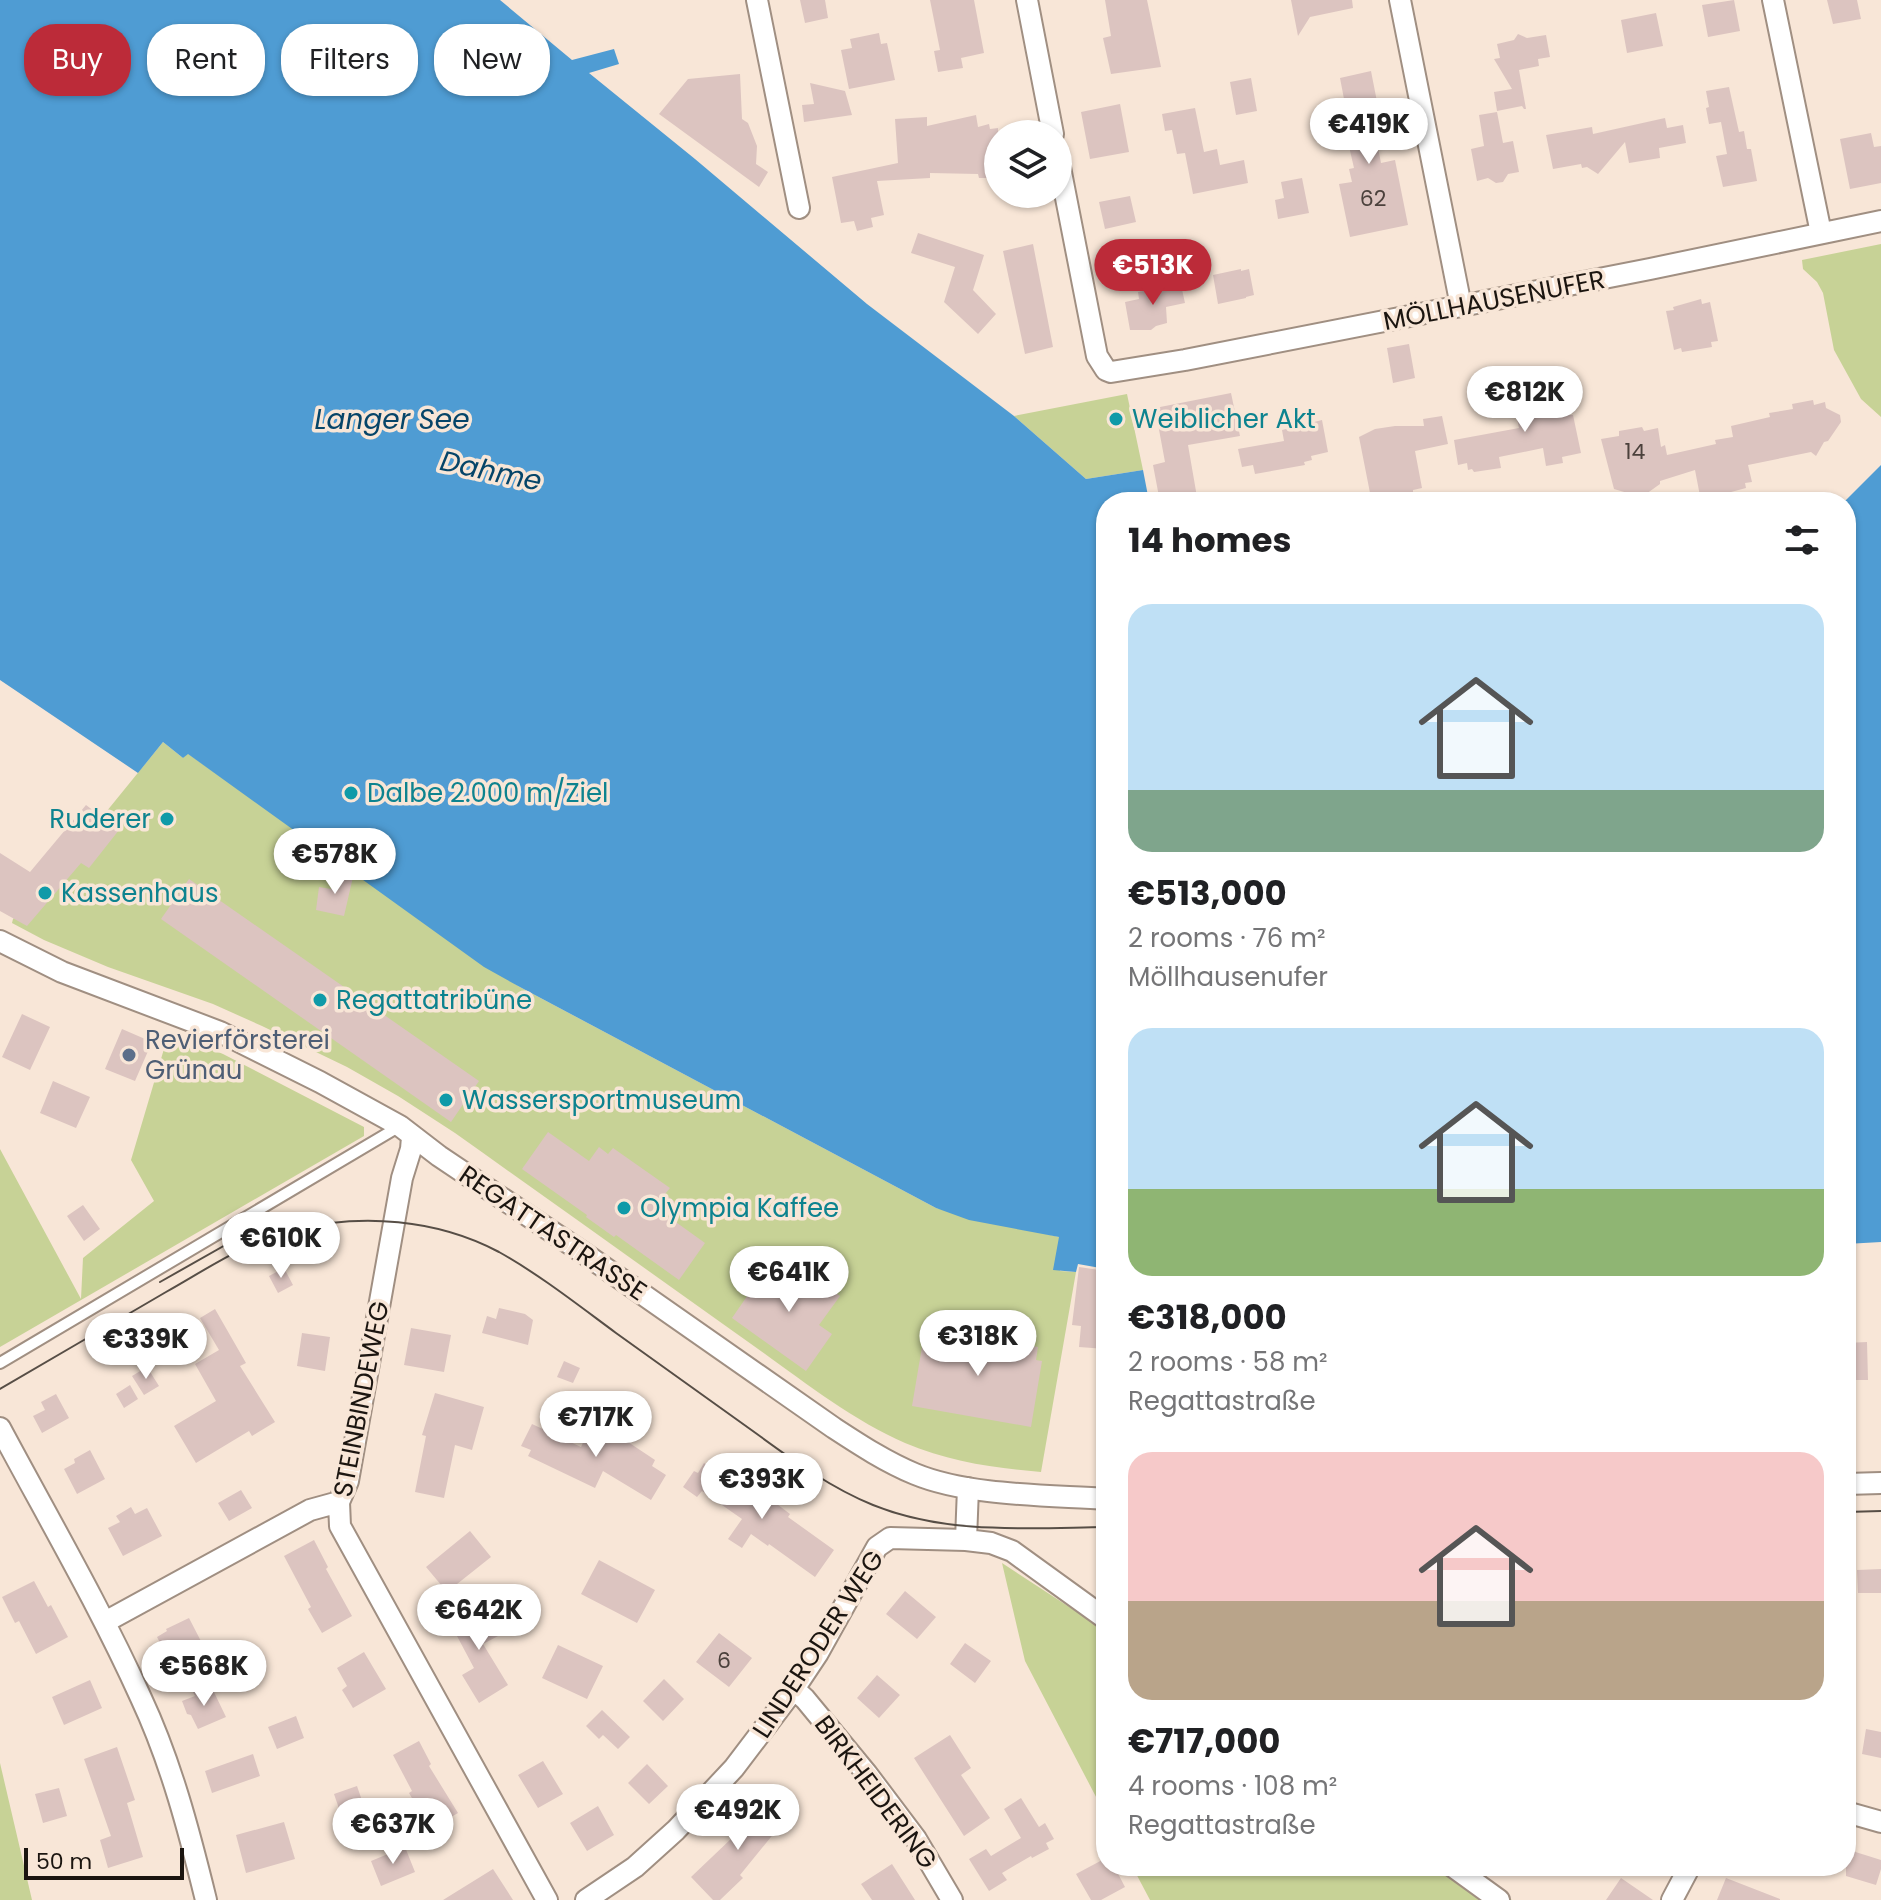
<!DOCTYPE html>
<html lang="en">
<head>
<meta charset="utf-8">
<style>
  :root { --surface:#fff; --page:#f2f2f2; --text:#202124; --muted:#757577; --accent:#bc2b39 }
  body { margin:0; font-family:Poppins,sans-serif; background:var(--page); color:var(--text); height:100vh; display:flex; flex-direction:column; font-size:30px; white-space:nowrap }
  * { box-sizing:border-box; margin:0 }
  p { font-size:26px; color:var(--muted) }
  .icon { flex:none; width:44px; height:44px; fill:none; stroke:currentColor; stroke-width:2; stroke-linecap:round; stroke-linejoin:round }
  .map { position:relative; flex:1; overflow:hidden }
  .panel { position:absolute; left:1096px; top:492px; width:760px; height:1384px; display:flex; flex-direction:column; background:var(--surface); border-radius:32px; box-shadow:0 2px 6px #0004 }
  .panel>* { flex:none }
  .guide { position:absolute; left:24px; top:24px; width:760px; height:72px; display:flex; gap:16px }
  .fabs { position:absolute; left:984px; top:120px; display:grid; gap:16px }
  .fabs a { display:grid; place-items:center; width:88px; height:88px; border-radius:50%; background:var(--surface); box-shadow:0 2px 6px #0004; font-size:40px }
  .scale { position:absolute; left:24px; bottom:20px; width:160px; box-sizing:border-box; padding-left:8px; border:4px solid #1b1510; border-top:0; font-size:22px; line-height:28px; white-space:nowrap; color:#1b1510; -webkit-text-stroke:6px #f8e6d7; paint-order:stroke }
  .price { position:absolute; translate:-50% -68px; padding:0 18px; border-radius:28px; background:#fff; color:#222; font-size:26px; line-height:52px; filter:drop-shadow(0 2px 4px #0008) }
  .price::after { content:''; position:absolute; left:50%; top:48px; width:24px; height:18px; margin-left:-12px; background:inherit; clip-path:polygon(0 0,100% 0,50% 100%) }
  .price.selected { background:var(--accent); color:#fff }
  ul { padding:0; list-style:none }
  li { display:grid; align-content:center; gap:16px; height:424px; padding:0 32px }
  li span { display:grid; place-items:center; height:248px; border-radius:24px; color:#555 }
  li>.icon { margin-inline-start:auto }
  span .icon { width:144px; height:144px; fill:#fffc; stroke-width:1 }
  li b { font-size:34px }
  h2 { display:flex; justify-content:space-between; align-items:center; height:96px; padding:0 32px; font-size:34px }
  .pill { padding:0 28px; border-radius:32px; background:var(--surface); box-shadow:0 2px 6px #0004; font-size:28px; line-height:72px }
  .pill.selected { background:var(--accent); color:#fff }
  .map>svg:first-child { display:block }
</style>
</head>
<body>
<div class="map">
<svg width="1881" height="1900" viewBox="0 0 1881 1900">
  <rect width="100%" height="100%" fill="#f8e6d7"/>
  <path fill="#c7d296" d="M 1881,244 L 1881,417 L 1861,399 L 1834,350 L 1823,293 L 1817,282 L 1803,269 L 1802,260 Z
    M 1127,394 L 1143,470 L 1086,479 L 1014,416 Z
    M 163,742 L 183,758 L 187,753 L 518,986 L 936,1208 L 1059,1237 L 1060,1271 L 1076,1272 L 1041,1472 C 994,1468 950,1462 905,1443 C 847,1418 789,1370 737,1334 C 643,1267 549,1200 455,1133 L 398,1096 L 347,1067 L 262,1026 L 213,1004 L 108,967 L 44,940 L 12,923 L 13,919 L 102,817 Z
    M 169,1032 L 223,1054 L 364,1127 L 364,1136 L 0,1347 L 0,1149 L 81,1299 L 83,1258 L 154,1201 L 131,1160 Z
    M 1002,1563 L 1106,1631 L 1106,1816 L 1025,1661 Z
    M 0,1763 L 32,1900 L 0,1900 Z
    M 1132,1866 L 1460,1866 L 1512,1900 L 1150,1900 Z"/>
  <path fill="#4f9cd3" d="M 0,0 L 500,0 L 572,60 L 614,49 L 619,64 L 589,73 L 695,159 L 867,304 L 1014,416 L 1086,479 L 1143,470 L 1149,501 L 1106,502 L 1106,1269 L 1078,1264 L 1076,1272 L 1053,1270 L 1059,1237 L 969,1220 L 936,1208 L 518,986 L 484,967 L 188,754 L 183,758 L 163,742 L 138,773 L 0,680 Z
    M 1881,465 L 1881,1242 L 1846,1244 L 1846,502 L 1844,502 Z"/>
  <path fill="#dcc4c0" d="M 800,0 L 825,0 L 828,18 L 805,23 Z
    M 930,0 L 974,0 L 984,53 L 961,58 L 963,68 L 938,72 L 934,51 L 940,50 Z
    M 1105,0 L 1147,0 L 1161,67 L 1111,74 L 1103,38 L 1111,36 Z
    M 1291,0 L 1352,0 L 1353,8 L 1310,17 L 1298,36 Z
    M 1734,0 L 1740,31 L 1708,37 L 1702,5 Z
    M 1827,0 L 1857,0 L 1861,19 L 1833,24 Z
    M 1656,13 L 1663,46 L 1627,53 L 1621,20 Z
    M 879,33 L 881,44 L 887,43 L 895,80 L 849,89 L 841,50 L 852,48 L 850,39 Z
    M 1518,34 L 1527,38 L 1546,35 L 1550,57 L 1538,59 L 1539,66 L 1519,70 L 1526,109 L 1524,109 L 1522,106 L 1497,111 L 1494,92 L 1512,89 L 1494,59 L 1500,58 L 1497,44 L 1514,40 Z
    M 1371,71 L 1380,117 L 1372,118 L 1381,163 L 1395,160 L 1408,225 L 1350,237 L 1339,184 L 1352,182 L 1349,169 L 1354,168 L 1348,142 L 1352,141 L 1340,78 Z
    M 740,74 L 742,119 L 748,123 L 757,146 L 756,164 L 768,172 L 759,187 L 659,114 L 688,79 Z
    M 1251,78 L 1257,111 L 1236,115 L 1230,82 Z
    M 810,83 L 845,91 L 852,115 L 804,122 L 802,105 L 814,104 Z
    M 1729,87 L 1739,132 L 1744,131 L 1747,149 L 1751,149 L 1757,181 L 1723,187 L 1716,156 L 1727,154 L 1721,122 L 1709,124 L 1706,108 L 1709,107 L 1706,91 Z
    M 1120,104 L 1129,152 L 1090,159 L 1081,112 Z
    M 1195,108 L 1204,152 L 1217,149 L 1220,165 L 1244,160 L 1248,183 L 1193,194 L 1185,153 L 1177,154 L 1172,130 L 1165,131 L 1162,114 Z
    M 1497,112 L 1503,143 L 1513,141 L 1519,172 L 1508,174 L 1503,182 L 1496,183 L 1488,178 L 1477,181 L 1471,149 L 1484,146 L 1479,115 Z
    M 976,115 L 978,127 L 989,124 L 990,129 L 998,128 L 998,178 L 979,178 L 978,174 L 930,173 L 930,178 L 877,181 L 884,215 L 871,218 L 873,227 L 857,231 L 854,221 L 841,223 L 832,177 L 898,163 L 895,119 L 927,117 L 927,126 Z
    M 1665,118 L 1667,128 L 1683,125 L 1686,143 L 1659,148 L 1660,158 L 1629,163 L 1625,142 L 1598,174 L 1587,167 L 1582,168 L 1581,164 L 1553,169 L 1546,135 L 1592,127 L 1593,134 Z
    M 1871,133 L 1874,147 L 1881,146 L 1881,183 L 1850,189 L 1840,139 Z
    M 1302,178 L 1309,213 L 1278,219 L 1275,200 L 1284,198 L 1281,182 Z
    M 1130,196 L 1136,222 L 1105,229 L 1099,202 Z
    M 918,233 L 984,255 L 973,290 L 996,314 L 978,334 L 944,302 L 955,267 L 911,253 Z
    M 1033,244 L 1053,347 L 1025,354 L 1003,251 Z
    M 1241,269 L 1241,271 L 1249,269 L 1254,295 L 1246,297 L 1246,298 L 1218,304 L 1213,275 Z
    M 1181,285 L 1185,303 L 1166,307 L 1167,323 L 1156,326 L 1151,330 L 1130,330 L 1125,302 L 1139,299 L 1138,292 Z
    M 1701,299 L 1702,304 L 1710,302 L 1718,341 L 1711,342 L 1712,347 L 1682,352 L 1681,348 L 1674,350 L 1666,311 L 1674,310 L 1673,307 Z
    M 1409,344 L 1415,378 L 1393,383 L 1387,348 Z
    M 1551,383 L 1555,405 L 1567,403 L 1569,415 L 1573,415 L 1581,453 L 1562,457 L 1563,463 L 1546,466 L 1543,448 L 1499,457 L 1501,468 L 1474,472 L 1472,469 L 1468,470 L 1467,463 L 1458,465 L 1454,440 L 1519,428 L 1516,414 L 1520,413 L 1517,401 L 1529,399 L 1527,388 Z
    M 1231,393 L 1240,436 L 1188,445 L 1197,497 L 1160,502 L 1153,465 L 1165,462 L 1155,408 Z
    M 1813,400 L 1814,405 L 1825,402 L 1826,408 L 1840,415 L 1841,422 L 1828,441 L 1824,442 L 1816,456 L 1811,452 L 1748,465 L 1752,482 L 1745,483 L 1746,488 L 1731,492 L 1732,500 L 1714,502 L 1712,494 L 1700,496 L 1695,470 L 1660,481 L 1660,484 L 1646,494 L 1631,494 L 1614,489 L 1601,439 L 1619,436 L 1619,431 L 1642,427 L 1644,431 L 1658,428 L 1661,447 L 1665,445 L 1667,455 L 1716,444 L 1715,440 L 1733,437 L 1731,426 L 1770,417 L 1769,413 L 1793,409 L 1792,404 Z
    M 1442,416 L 1448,444 L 1415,451 L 1422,488 L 1413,490 L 1413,497 L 1400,502 L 1383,502 L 1379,498 L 1371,498 L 1359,437 L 1375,429 L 1395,426 L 1424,426 L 1423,419 Z
    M 1322,420 L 1328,452 L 1311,456 L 1312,460 L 1304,462 L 1305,465 L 1255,474 L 1253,465 L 1242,467 L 1238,449 L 1284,441 L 1282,430 Z
    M 86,805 L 119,830 L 89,868 L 81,863 L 27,926 L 0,911 L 0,853 L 30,872 Z
    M 334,873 L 353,877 L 344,916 L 316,910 L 319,887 L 331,889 Z
    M 189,879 L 479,1081 L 451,1122 L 161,919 Z
    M 22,1014 L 50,1027 L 30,1070 L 2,1057 Z
    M 122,1029 L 152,1042 L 135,1081 L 105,1069 Z
    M 53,1081 L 90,1097 L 76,1128 L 40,1113 Z
    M 548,1132 L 589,1161 L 599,1147 L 608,1154 L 613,1148 L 670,1188 L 665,1194 L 675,1202 L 666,1215 L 705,1243 L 679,1280 L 616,1235 L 614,1237 L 586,1217 L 587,1215 L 522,1169 Z
    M 83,1205 L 100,1229 L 84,1241 L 67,1216 Z
    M 791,1261 L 840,1296 L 819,1325 L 832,1334 L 806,1371 L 732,1318 L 761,1276 L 774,1285 Z
    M 1079,1267 L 1106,1271 L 1106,1349 L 1079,1347 L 1081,1326 L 1072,1325 Z
    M 284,1268 L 293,1285 L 278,1293 L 269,1276 Z
    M 499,1308 L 525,1314 L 533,1320 L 528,1345 L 482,1333 L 487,1316 L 496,1319 Z
    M 215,1309 L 246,1363 L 240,1366 L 275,1422 L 252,1436 L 249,1431 L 196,1463 L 174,1426 L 216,1401 L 195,1364 L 219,1350 L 200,1318 Z
    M 411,1328 L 451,1335 L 444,1372 L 404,1365 Z
    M 931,1328 L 1038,1347 L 1036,1360 L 1042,1361 L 1031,1427 L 912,1406 L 923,1341 L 929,1342 Z
    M 302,1333 L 330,1337 L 325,1371 L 297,1366 Z
    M 1867,1342 L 1868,1380 L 1846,1380 L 1846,1343 Z
    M 564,1361 L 580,1368 L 573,1383 L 557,1377 Z
    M 147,1367 L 159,1386 L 144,1395 L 132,1376 Z
    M 130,1385 L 138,1399 L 124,1408 L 116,1394 Z
    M 435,1393 L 484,1407 L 472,1450 L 455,1445 L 444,1498 L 415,1492 L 426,1436 L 422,1435 Z
    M 56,1394 L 69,1418 L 42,1433 L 33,1416 L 45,1410 L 41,1402 Z
    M 532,1424 L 581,1447 L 591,1425 L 625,1440 L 655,1460 L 652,1466 L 666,1475 L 651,1500 L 603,1471 L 595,1488 L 528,1456 L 531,1450 L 521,1446 Z
    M 90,1450 L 105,1479 L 77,1494 L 64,1469 L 75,1463 L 74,1459 Z
    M 704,1463 L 755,1499 L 760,1493 L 769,1498 L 790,1514 L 788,1517 L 834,1550 L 815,1577 L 769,1544 L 768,1546 L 751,1534 L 742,1548 L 728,1539 L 742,1519 L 702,1491 L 697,1497 L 683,1487 L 694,1471 L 698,1473 Z
    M 241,1490 L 252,1508 L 229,1521 L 218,1503 Z
    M 131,1507 L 135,1514 L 147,1508 L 162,1536 L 123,1556 L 108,1528 L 120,1522 L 116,1516 Z
    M 470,1531 L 491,1557 L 447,1592 L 426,1567 Z
    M 314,1540 L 328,1567 L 326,1569 L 352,1616 L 322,1633 L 308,1609 L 311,1607 L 284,1556 Z
    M 599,1560 L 655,1590 L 637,1623 L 581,1594 Z
    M 1881,1569 L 1881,1593 L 1858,1593 L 1857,1570 Z
    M 34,1581 L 48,1607 L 51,1605 L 68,1637 L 36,1654 L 19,1621 L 15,1623 L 2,1597 Z
    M 905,1591 L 936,1617 L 917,1639 L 886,1614 Z
    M 483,1603 L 500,1635 L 483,1644 L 508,1685 L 479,1703 L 462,1675 L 474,1668 L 449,1621 Z
    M 189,1618 L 205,1649 L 172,1666 L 157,1637 L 167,1631 L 166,1629 Z
    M 719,1633 L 752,1658 L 729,1687 L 696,1662 Z
    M 965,1643 L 991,1661 L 975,1683 L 950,1664 Z
    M 558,1645 L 603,1666 L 587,1699 L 542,1678 Z
    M 364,1652 L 386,1689 L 353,1708 L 342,1690 L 347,1686 L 337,1668 Z
    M 877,1675 L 900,1695 L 879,1718 L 857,1698 Z
    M 664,1679 L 684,1699 L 663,1721 L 643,1701 Z
    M 90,1680 L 102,1708 L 64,1725 L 52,1697 Z
    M 212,1688 L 226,1717 L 198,1729 L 191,1715 L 187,1714 L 182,1701 L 195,1696 L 193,1692 Z
    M 602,1710 L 630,1737 L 618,1749 L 603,1735 L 599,1739 L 586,1726 Z
    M 296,1716 L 304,1738 L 277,1749 L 268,1727 Z
    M 1866,1729 L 1881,1732 L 1881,1758 L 1862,1754 Z
    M 950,1735 L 971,1768 L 961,1775 L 990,1818 L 964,1836 L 914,1758 Z
    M 419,1741 L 431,1764 L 429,1766 L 458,1813 L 430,1829 L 409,1793 L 412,1791 L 393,1755 Z
    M 117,1747 L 135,1800 L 127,1803 L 143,1857 L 108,1868 L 100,1840 L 111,1836 L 84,1759 Z
    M 253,1754 L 260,1776 L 212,1793 L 205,1771 Z
    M 543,1761 L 563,1794 L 538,1808 L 518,1775 Z
    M 647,1764 L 668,1786 L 649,1804 L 628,1783 Z
    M 357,1786 L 369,1821 L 346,1829 L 334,1794 Z
    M 59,1788 L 67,1816 L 43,1823 L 35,1794 Z
    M 1021,1798 L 1039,1827 L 1045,1823 L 1054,1839 L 1046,1843 L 1049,1849 L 1032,1858 L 1031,1856 L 1002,1873 L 1007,1880 L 989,1891 L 969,1859 L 986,1849 L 991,1856 L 1021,1838 L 1004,1809 Z
    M 758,1800 L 784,1821 L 740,1875 L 743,1878 L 720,1900 L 713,1900 L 691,1877 L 733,1837 L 730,1834 Z
    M 598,1806 L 614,1835 L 587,1851 L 570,1823 Z
    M 284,1822 L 295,1859 L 246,1873 L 236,1835 Z
    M 405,1847 L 415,1872 L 381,1886 L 371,1861 Z
    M 1846,1849 L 1881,1860 L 1881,1869 L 1876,1885 L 1846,1876 Z
    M 1106,1858 L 1106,1866 L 1114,1866 L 1125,1887 L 1101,1900 L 1091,1900 L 1076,1874 Z
    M 892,1864 L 915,1900 L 872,1900 L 861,1884 Z
    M 493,1869 L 513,1900 L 443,1900 Z
    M 1621,1878 L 1653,1900 L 1606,1900 Z
    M 1726,1878 L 1780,1899 L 1780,1900 L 1717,1900 Z"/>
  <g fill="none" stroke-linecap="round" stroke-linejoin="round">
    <g stroke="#a08f82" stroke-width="14">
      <path id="lane" d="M 0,1363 L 400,1126"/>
    </g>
    <g stroke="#a08f82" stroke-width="24">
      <path id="street" d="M 757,0 L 799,208
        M 1027,0 L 1053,134
        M 1400,0 L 1461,306
        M 1773,0 L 1821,233
        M 1058,157 L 1097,356 L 1106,370 L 1111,372 L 1185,360 L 1650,269 L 1881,221
        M 0,941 L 62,972 L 220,1032 L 320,1082 L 400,1126 L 439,1156 L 585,1254 L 834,1428 C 860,1445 886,1462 915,1474 C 968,1496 1048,1495 1106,1499
        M 412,1137 L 411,1149 L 402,1178 L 348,1481 L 339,1502 L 340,1526 L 547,1900
        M 0,1428 C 48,1518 99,1605 141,1698 C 171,1762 189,1831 206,1900
        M 1846,1484 L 1881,1483
        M 966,1540 L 968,1488
        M 105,1622 L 310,1510 L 339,1502
        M 794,1689 L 805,1699 L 867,1774 L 916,1839 L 952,1900
        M 1846,1812 L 1881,1822
        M 1452,1866 L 1499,1900
        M 586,1900 L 635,1867 L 676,1830 L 734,1768 L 794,1689 L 818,1653 L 877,1547 L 890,1538 L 966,1540 L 991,1543 L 1012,1551 L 1106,1619
        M 1672,1900 L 1690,1866"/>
    </g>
    <use href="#lane" stroke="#fff" stroke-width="10"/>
    <use href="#street" stroke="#fff" stroke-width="20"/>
    <path stroke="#574e46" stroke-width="2" d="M 160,1282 L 243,1235 L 269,1225
      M 0,1389 C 55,1357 111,1324 166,1292 C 207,1269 247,1241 294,1230 C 361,1213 437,1219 499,1252 C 540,1275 578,1305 616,1333 C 663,1367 710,1400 757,1434 C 794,1461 831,1488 873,1505 C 947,1535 1028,1528 1106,1527
      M 1846,1512 L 1881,1511"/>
  </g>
  <g fill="#0f9aa8" stroke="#f8e6d7" stroke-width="3">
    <circle cx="1116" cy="419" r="8"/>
    <circle cx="351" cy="793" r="8"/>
    <circle cx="167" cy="819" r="8"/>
    <circle cx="45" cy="893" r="8"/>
    <circle cx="320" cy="1000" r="8"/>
    <circle cx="446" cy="1100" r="8"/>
    <circle cx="624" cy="1208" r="8"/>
  </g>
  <circle fill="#5c6f8a" stroke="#f8e6d7" stroke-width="3" cx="129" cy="1055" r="8"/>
  <g text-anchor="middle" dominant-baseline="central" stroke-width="7" stroke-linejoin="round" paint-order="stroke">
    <g font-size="22" fill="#4b413c">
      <text x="1373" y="198">62</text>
      <text x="1635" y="451">14</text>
      <text x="724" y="1660">6</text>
    </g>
    <g font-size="26" fill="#1b1510" stroke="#f8e6d7">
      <text transform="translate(1494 300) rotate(-11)">MÖLLHAUSENUFER</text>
      <text transform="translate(553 1233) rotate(34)">REGATTASTRASSE</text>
      <text transform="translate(361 1399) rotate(-79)">STEINBINDEWEG</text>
      <text transform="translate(818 1644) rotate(-57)">LINDERODER WEG</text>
      <text transform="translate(876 1792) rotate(53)">BIRKHEIDERING</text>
    </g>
    <g font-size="26" fill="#0d838f" stroke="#f8e6d7" text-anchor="start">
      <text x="1132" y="419">Weiblicher Akt</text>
      <text x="367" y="793">Dalbe 2.000 m/Ziel</text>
      <text x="151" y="819" text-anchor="end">Ruderer</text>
      <text x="61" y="893">Kassenhaus</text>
      <text x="336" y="1000">Regattatribüne</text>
      <text x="462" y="1100">Wassersportmuseum</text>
      <text x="640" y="1208">Olympia Kaffee</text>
    </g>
    <g font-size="26" fill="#4e5e75" stroke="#f8e6d7" text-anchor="start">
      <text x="145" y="1040">Revierförsterei<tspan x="145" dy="30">Grünau</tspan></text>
    </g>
    <g font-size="28" font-style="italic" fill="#064569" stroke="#f8e6d7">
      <text x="392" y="419">Langer See</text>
      <text transform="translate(491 471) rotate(12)">Dahme</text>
    </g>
  </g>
</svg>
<div class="fabs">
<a><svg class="icon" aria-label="layers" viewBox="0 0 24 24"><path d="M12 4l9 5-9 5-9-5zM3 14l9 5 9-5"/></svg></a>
</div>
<div class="scale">50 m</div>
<b class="price" style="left:1369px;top:166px">€419K</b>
<b class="price selected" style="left:1153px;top:307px">€513K</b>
<b class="price" style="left:1525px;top:434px">€812K</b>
<b class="price" style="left:335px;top:896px">€578K</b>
<b class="price" style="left:281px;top:1280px">€610K</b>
<b class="price" style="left:789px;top:1314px">€641K</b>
<b class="price" style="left:978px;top:1378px">€318K</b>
<b class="price" style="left:146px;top:1381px">€339K</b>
<b class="price" style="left:596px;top:1459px">€717K</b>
<b class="price" style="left:762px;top:1521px">€393K</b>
<b class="price" style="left:479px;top:1652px">€642K</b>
<b class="price" style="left:204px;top:1708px">€568K</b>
<b class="price" style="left:738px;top:1852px">€492K</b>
<b class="price" style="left:393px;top:1866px">€637K</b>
<div class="guide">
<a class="pill selected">Buy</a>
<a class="pill">Rent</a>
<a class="pill">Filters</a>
<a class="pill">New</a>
</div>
<section class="panel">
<h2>14 homes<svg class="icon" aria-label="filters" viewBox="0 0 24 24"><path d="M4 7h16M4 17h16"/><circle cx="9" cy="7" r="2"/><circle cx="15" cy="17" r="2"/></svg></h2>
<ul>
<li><span style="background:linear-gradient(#bfe0f5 75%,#7fa58c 0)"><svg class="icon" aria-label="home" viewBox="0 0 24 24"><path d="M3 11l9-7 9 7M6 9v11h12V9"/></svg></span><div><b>€513,000</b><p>2 rooms · 76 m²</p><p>Möllhausenufer</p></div></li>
<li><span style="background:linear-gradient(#bfe0f5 65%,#8fb573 0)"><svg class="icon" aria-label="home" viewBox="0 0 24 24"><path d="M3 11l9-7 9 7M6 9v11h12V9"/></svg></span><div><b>€318,000</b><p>2 rooms · 58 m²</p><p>Regattastraße</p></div></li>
<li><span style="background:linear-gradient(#f6c9c9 60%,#b9a48a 0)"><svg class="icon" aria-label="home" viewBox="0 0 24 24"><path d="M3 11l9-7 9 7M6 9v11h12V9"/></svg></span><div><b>€717,000</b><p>4 rooms · 108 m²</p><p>Regattastraße</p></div></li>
</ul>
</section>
</div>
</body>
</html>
